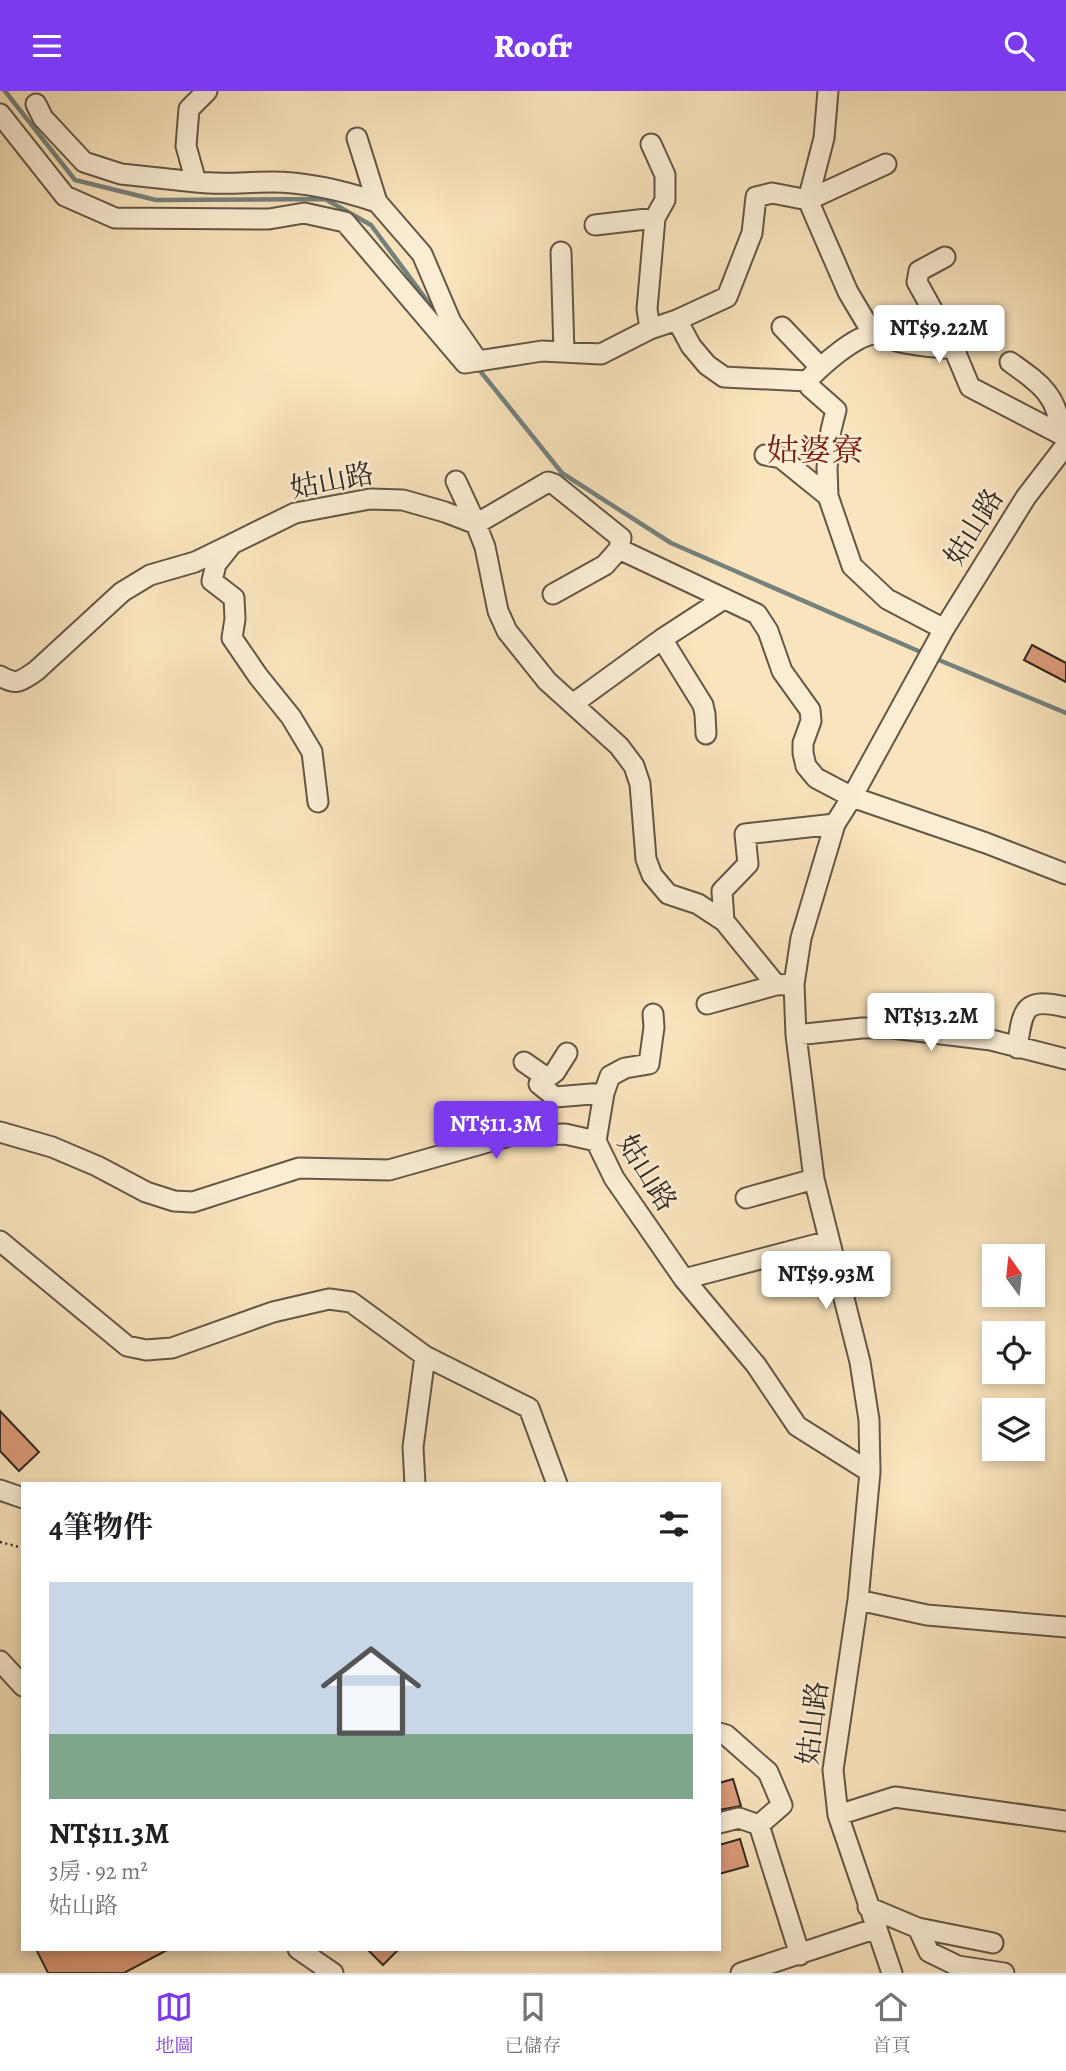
<!DOCTYPE html>
<html lang="zh-TW">
<head>
<meta charset="utf-8">
<style>
  :root { --surface:#fff; --page:#f6f6f6; --text:#202124; --muted:#757577; --line:#e0e0e0; --accent:#7c3aed }
  body { margin:0; font-family:Alegreya,"Noto Serif TC",serif; background:var(--page); color:var(--text); height:100vh; display:flex; flex-direction:column; font-size:26px; white-space:nowrap }
  * { box-sizing:border-box; margin:0 }
  p { font-size:23px; color:var(--muted) }
  .icon { flex:none; width:38px; height:38px; fill:none; stroke:currentColor; stroke-width:2; stroke-linecap:round; stroke-linejoin:round }
  .map { position:relative; flex:1; overflow:hidden }
  .sheet { position:absolute; left:21px; top:1391px; width:700px; height:469px; display:flex; flex-direction:column; background:var(--surface); border-radius:0px; box-shadow:0 4px 10px #0003 }
  .sheet>* { flex:none }
  .needle { width:46px; rotate:345deg }
  .fabs { position:absolute; left:982px; top:1153px; display:grid; gap:14px }
  .fabs a { display:grid; place-items:center; width:63px; height:63px; border-radius:0px; background:var(--surface); box-shadow:0 4px 10px #0003; font-size:35px }
  .price { position:absolute; translate:-50% -60px; padding:0 16px; border-radius:7px; background:#fff; color:#222; font-size:23px; line-height:46px; filter:drop-shadow(0 2px 4px #0008) }
  .price::after { content:''; position:absolute; left:50%; top:42px; width:21px; height:16px; margin-left:-10px; background:inherit; clip-path:polygon(0 0,100% 0,50% 100%) }
  .price.selected { background:var(--accent); color:#fff }
  ul { padding:0; list-style:none }
  li { display:grid; align-content:center; gap:14px; height:371px; padding:0 28px }
  li+li { border-top:2px solid var(--line) }
  li span { display:grid; place-items:center; height:217px; border-radius:0px; color:#555 }
  li>.icon { margin-inline-start:auto }
  span .icon { width:126px; height:126px; fill:#fffc; stroke-width:1 }
  li b { font-size:30px }
  h2 { display:flex; justify-content:space-between; align-items:center; height:84px; padding:0 28px; font-size:30px }
  header { display:flex; justify-content:space-between; align-items:center; height:91px; padding:0 28px; background:var(--accent); color:#fff; font-size:32px; font-weight:800 }
  .dock { display:flex; justify-content:space-around; align-items:center; height:98px; border-top:2px solid var(--line); background:var(--surface); font-size:19px; color:var(--muted) }
  .dock a { display:grid; justify-items:center; gap:4px }
  .dock .selected { color:var(--accent) }
  .map>svg:first-child { display:block }
</style>
</head>
<body>
<header><svg class="icon" aria-label="menu" viewBox="0 0 24 24"><path d="M4 6h16M4 12h16M4 18h16"/></svg>Roofr<svg class="icon" aria-label="search" viewBox="0 0 24 24"><circle cx="10" cy="10" r="6"/><path d="M15 15l6 6"/></svg></header>
<div class="map">
<svg width="1066" height="1882" viewBox="0 0 1066 1882">
  <rect width="100%" height="100%" fill="#f9e4bd"/>
  <filter id="stains"><feTurbulence type="fractalNoise" baseFrequency=".00286" numOctaves="4"/><feColorMatrix values="0 0 0 0 .2 0 0 0 0 .09 0 0 0 0 .02 0 0 0 .5 -.17"/></filter>
  <radialGradient id="worn" r=".72"><stop offset=".6" stop-color="#630" stop-opacity="0"/><stop offset="1" stop-color="#630" stop-opacity=".3"/></radialGradient>
  <g fill="none" stroke-linecap="round" stroke-linejoin="round">
    <path stroke="#75817d" stroke-width="4.5" d="M 5,0 L 75,89 L 156,109 L 325,108 L 371,134 L 440,227
      M 477,276 L 562,382 L 671,452 L 923,562
      M 934,567 L 1066,622"/>
  </g>
  <path fill="#dd9c7a" stroke="#31281f" stroke-width="2" d="M 1032,554 L 1066,572 L 1066,591 L 1024,569 Z
    M 0,1320 L 39,1361 L 19,1380 L 0,1360 Z
    M 733,1688 L 741,1715 L 719,1719 L 719,1692 Z
    M 740,1748 L 748,1775 L 719,1783 L 719,1754 Z
    M 36,1858 L 169,1858 L 124,1882 L 48,1882 Z
    M 367,1858 L 399,1858 L 383,1874 Z"/>
  <g fill="none" stroke-linecap="round" stroke-linejoin="round">
    <g stroke="#635746" stroke-width="23">
      <path id="minor" d="M 207,0 L 189,18 L 186,55 L 196,91 C 223,94 245,91 272,91 C 308,91 344,100 377,111 L 357,47
        M 828,0 L 824,47 L 808,109 L 886,73
        M 36,13 L 43,27 L 84,71 L 121,83 L 196,91
        M 0,23 L 65,105 L 115,127 L 269,128 L 304,122 L 345,131 L 465,272 L 478,270
        M 651,53 L 665,84 L 665,109 L 655,127 L 647,218 L 650,238 L 677,229 L 691,255 L 707,274 L 724,286 L 807,290 C 820,276 854,245 874,243 C 883,242 891,249 900,251 C 917,255 936,256 954,258
        M 377,111 L 422,163 L 451,231 L 478,270 L 542,260 L 601,263 L 650,238
        M 595,134 L 655,127
        M 561,161 L 564,261
        M 945,166 L 919,180 L 917,191 L 954,258 L 970,296 L 1066,346
        M 677,229 L 727,206 L 752,142 L 756,106 L 772,102 L 808,109 L 848,201 L 873,243
        M 782,236 L 820,276
        M 1010,271 C 1038,291 1059,304 1060,342
        M 807,290 L 810,296 L 836,319 L 831,339 L 827,377 L 828,405 L 852,475 L 887,508 L 944,538
        M 765,364 L 781,367 L 828,405
        M 456,390 L 476,433 L 548,391 L 554,393 L 621,447 L 619,458
        M 232,453 L 295,422 L 370,408 L 403,409 L 445,421 L 476,433 L 485,456 L 498,520 L 507,540 L 547,590 L 619,655 L 634,675 L 640,693 L 646,768 L 652,784 L 668,803 L 698,813 L 724,830 L 776,894 L 794,893
        M 553,503 L 605,474 L 619,458 L 757,523 L 768,540 L 782,580 L 810,619 L 811,630 L 803,652 L 803,662 L 806,675 L 816,687 L 852,706 L 986,752 L 1066,783
        M 662,548 L 703,614 L 705,623 L 706,643
        M 0,585 C 17,595 21,590 36,580 L 122,501 L 150,484 L 195,471 L 232,453 L 216,473 L 212,490 L 234,507 L 235,528 L 232,547 L 258,585 L 291,626 L 312,661 L 318,711
        M 574,612 L 662,548 L 722,509
        M 724,830 L 722,800 L 748,773 L 745,743 L 835,733
        M 707,913 L 776,894
        M 796,944 L 862,937 L 892,937 L 991,949 L 1066,968
        M 1017,957 C 1023,918 1023,906 1066,916
        M 567,962 L 555,981 L 539,993 L 555,1006 L 604,1002
        M 524,971 L 547,987
        M 0,1041 L 52,1056 L 97,1075 L 146,1101 L 174,1110 L 193,1111 L 299,1077 L 389,1079 L 513,1044 L 565,1043 L 596,1050 L 614,1087 L 684,1188 L 756,1274 L 797,1335 L 870,1381
        M 596,1050 L 604,1002 L 610,985 L 625,977 L 649,973 L 654,936 L 653,923
        M 746,1107 L 814,1088
        M 0,1150 L 127,1255 L 146,1259 L 172,1257 L 273,1221 L 329,1208 L 351,1211 L 425,1265 L 529,1317 L 557,1393
        M 684,1188 L 829,1150
        M 415,1393 L 413,1356 L 425,1265
        M 0,1399 L 23,1407
        M 858,1509 L 927,1524 L 1066,1536
        M 0,1570 L 23,1595
        M 719,1642 L 726,1644 L 768,1681 L 782,1714 L 759,1734
        M 838,1724 L 895,1706 L 1066,1730
        M 719,1732 L 739,1727 L 759,1734 L 800,1864
        M 868,1816 L 918,1837 L 929,1861 L 958,1875 L 1004,1882
        M 918,1837 L 993,1852
        M 298,1858 L 333,1882
        M 741,1882 L 877,1837
        M 892,1882 L 838,1724 L 833,1679 L 858,1509 L 870,1381 L 869,1329 L 860,1271 L 814,1088 L 796,944 L 794,893 L 801,847 L 835,733 L 852,706 L 944,538 L 1026,406 L 1066,354"/>
    </g>
    <path stroke="#31281f" stroke-width="2.5" stroke-dasharray="2 3.5" stroke-linecap="butt" d="M 0,1451 L 23,1457"/>
    <use href="#minor" stroke="#fbedd4" stroke-width="19"/>
  </g>
  <g text-anchor="middle" dominant-baseline="central" stroke-width="5" stroke-linejoin="round" paint-order="stroke">
    <g font-size="28" fill="#31281f" stroke="#fbedd4">
      <text transform="translate(332 390) rotate(-11)">姑山路</text>
      <text transform="translate(974 436) rotate(-58)">姑山路</text>
      <text transform="translate(647 1082) rotate(58)">姑山路</text>
      <text transform="translate(813 1632) rotate(-83)">姑山路</text>
    </g>
    <g font-size="32" fill="#7a1f14" stroke="#fbedd4">
      <text x="815" y="359">姑婆寮</text>
    </g>
  </g>
  <rect width="100%" height="100%" filter="url(#stains)"/>
  <rect width="100%" height="100%" fill="url(#worn)"/>
</svg>
<div class="fabs">
<a><svg class="needle" viewBox="-14 -14 28 28"><path d="M0-13l5 13h-10z" fill="#e53935"/><path d="M0 13l5-13h-10z" fill="#757577"/></svg></a>
<a><svg class="icon" aria-label="locate" viewBox="0 0 24 24"><circle cx="12" cy="12" r="6"/><path d="M12 2v4M12 18v4M2 12h4M18 12h4"/></svg></a>
<a><svg class="icon" aria-label="layers" viewBox="0 0 24 24"><path d="M12 4l9 5-9 5-9-5zM3 14l9 5 9-5"/></svg></a>
</div>
<b class="price" style="left:939px;top:274px">NT$9.22M</b>
<b class="price" style="left:931px;top:962px">NT$13.2M</b>
<b class="price selected" style="left:496px;top:1070px">NT$11.3M</b>
<b class="price" style="left:826px;top:1220px">NT$9.93M</b>
<section class="sheet">
<h2>4筆物件<svg class="icon" aria-label="filters" viewBox="0 0 24 24"><path d="M4 7h16M4 17h16"/><circle cx="9" cy="7" r="2"/><circle cx="15" cy="17" r="2"/></svg></h2>
<ul>
<li><span style="background:linear-gradient(#c9d6e8 70%,#7fa58c 0)"><svg class="icon" aria-label="home" viewBox="0 0 24 24"><path d="M3 11l9-7 9 7M6 9v11h12V9"/></svg></span><div><b>NT$11.3M</b><p>3房 · 92 m²</p><p>姑山路</p></div></li>
</ul>
</section>
</div>
<nav class="dock">
<a class="selected"><svg class="icon" aria-label="map" viewBox="0 0 24 24"><path d="M3 6l6-2 6 2 6-2v14l-6 2-6-2-6 2zM9 4v14M15 6v14"/></svg>地圖</a>
<a><svg class="icon" aria-label="saved" viewBox="0 0 24 24"><path d="M7 4h10v16l-5-4-5 4z"/></svg>已儲存</a>
<a><svg class="icon" aria-label="home" viewBox="0 0 24 24"><path d="M3 11l9-7 9 7M6 9v11h12V9"/></svg>首頁</a>
</nav>
</body>
</html>
